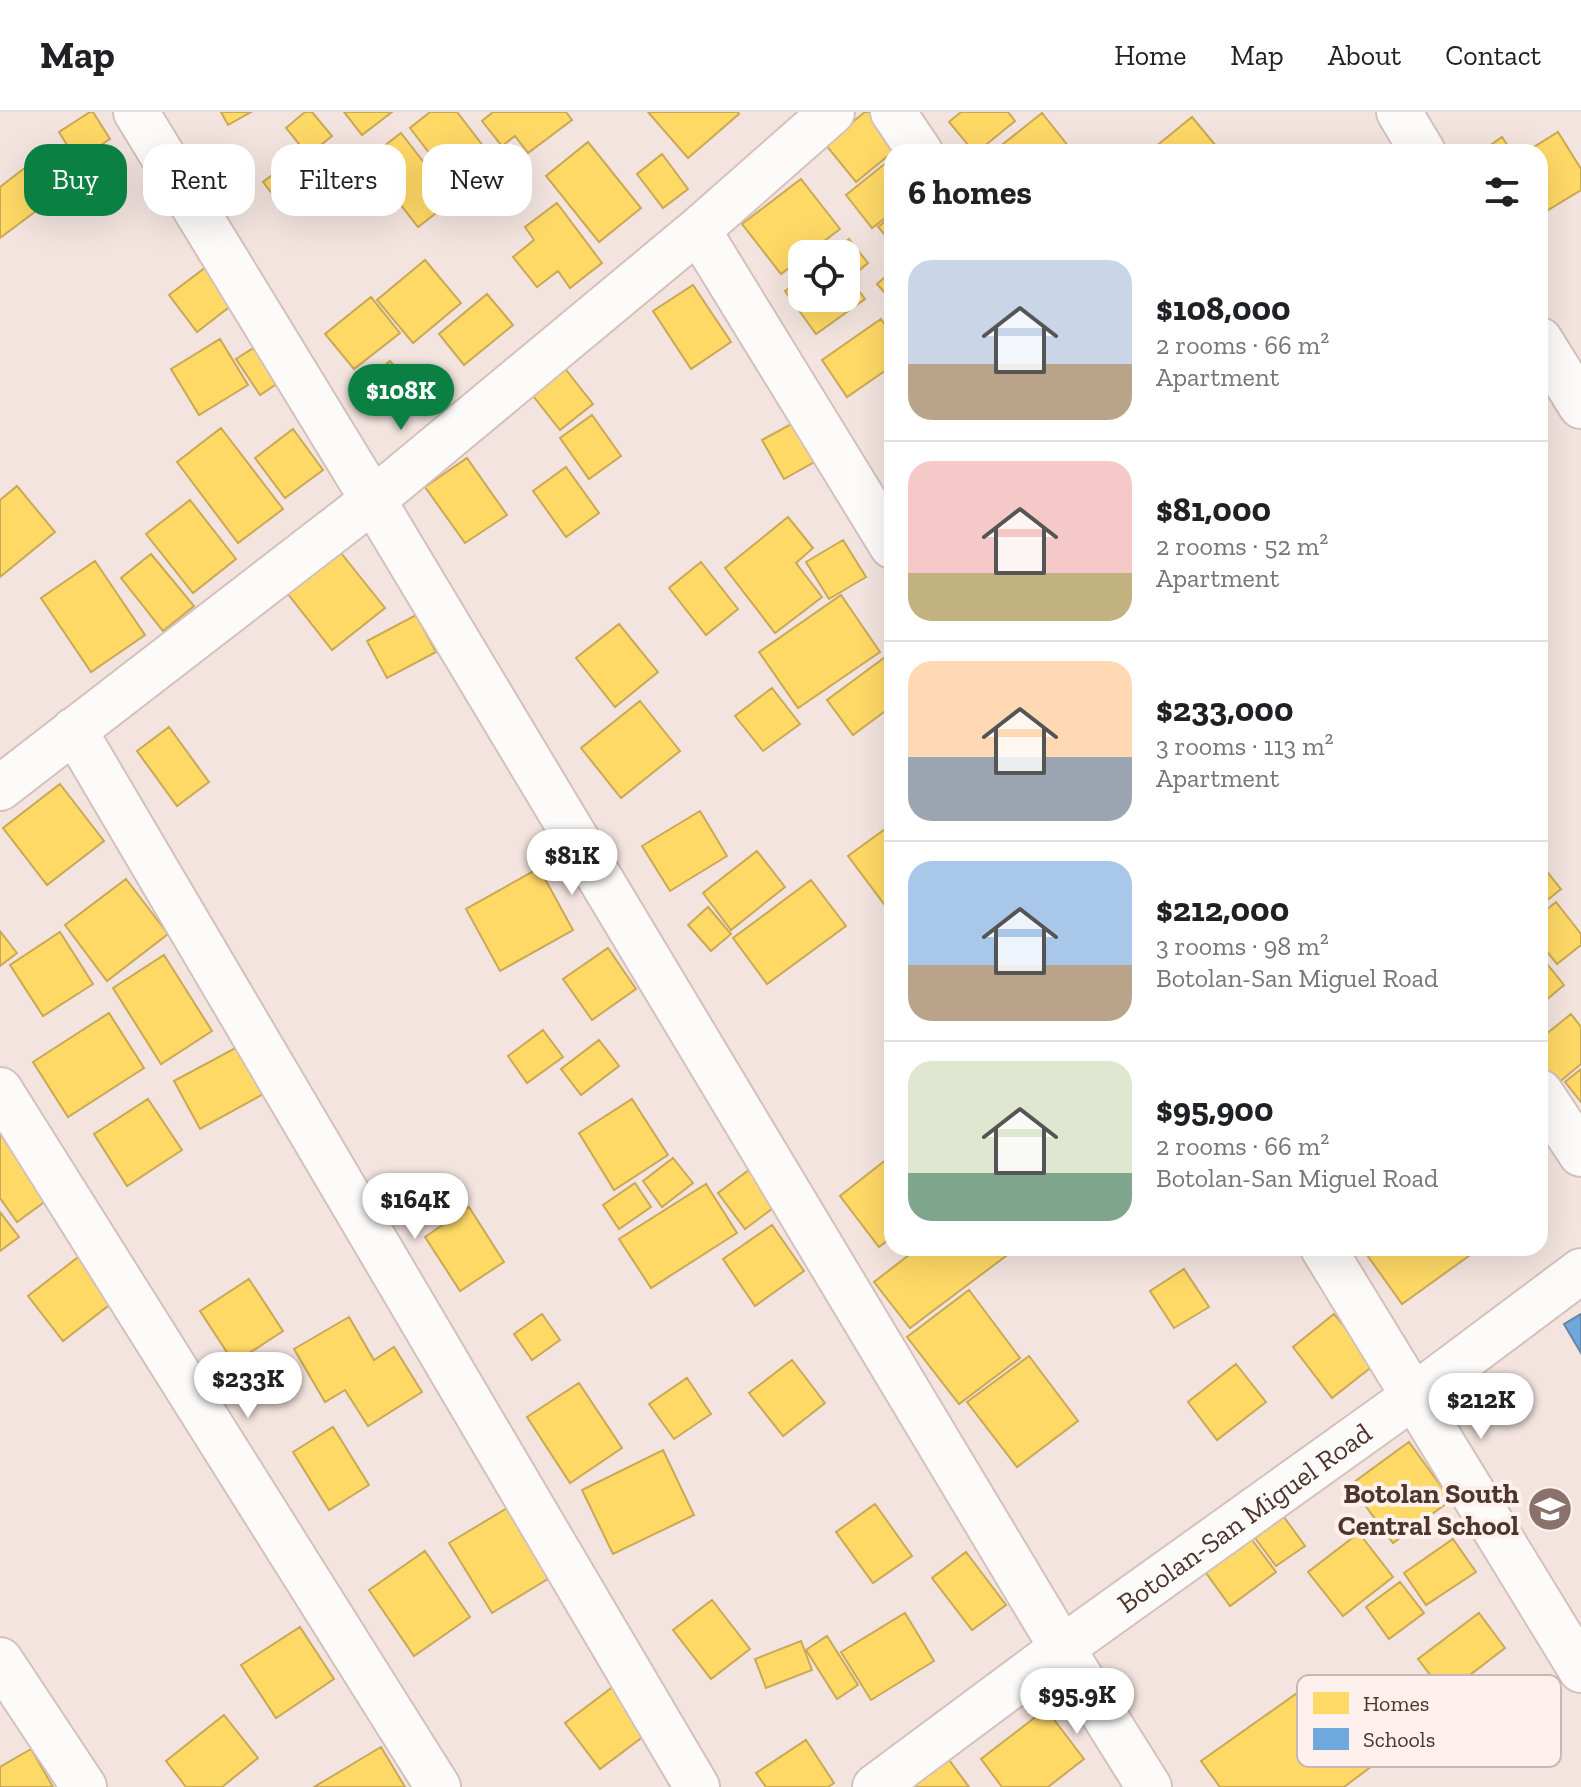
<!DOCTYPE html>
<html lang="en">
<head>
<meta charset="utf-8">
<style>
  :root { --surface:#fff; --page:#f6f6f6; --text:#202124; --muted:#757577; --line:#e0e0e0; --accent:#0b8043 }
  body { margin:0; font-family:"Zilla Slab",serif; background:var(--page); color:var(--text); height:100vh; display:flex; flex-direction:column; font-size:30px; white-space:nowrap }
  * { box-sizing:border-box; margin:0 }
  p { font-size:26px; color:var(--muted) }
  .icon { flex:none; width:44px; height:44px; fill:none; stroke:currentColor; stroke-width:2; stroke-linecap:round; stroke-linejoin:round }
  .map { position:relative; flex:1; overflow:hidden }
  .side { position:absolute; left:884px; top:32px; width:664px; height:1112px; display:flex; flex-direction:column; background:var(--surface); border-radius:24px; box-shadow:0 8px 32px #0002 }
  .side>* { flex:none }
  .banner { position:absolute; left:24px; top:32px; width:740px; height:72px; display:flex; gap:16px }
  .fabs { position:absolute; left:788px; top:128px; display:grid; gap:16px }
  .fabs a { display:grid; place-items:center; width:72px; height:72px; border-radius:16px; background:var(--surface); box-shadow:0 8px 32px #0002; font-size:40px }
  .price { position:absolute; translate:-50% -68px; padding:0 18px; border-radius:28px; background:#fff; color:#222; font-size:26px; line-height:52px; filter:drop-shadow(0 2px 4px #0008) }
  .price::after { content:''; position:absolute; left:50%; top:48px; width:24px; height:18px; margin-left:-12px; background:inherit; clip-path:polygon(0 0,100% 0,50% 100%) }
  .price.on { background:var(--accent); color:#fff }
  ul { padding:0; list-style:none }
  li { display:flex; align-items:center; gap:24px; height:200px; padding:0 24px }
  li+li { border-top:2px solid var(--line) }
  li span { display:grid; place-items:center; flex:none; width:224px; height:160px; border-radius:24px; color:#555 }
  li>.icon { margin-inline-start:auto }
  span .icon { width:96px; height:96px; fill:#fffc; stroke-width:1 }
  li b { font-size:34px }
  h2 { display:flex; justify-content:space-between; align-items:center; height:96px; padding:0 24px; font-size:34px }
  .pill { padding:0 28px; border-radius:24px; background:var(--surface); box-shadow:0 8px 32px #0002; font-size:28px; line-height:72px }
  .pill.on { background:var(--accent); color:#fff }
  header { display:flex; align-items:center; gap:48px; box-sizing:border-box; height:112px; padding:0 40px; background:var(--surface); border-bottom:2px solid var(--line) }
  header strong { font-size:38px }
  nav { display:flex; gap:44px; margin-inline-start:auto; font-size:28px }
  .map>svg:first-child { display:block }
</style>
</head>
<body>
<header>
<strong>Map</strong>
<nav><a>Home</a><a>Map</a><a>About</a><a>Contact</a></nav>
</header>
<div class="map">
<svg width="1581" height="1675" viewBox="0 0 1581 1675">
  <rect width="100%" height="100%" fill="#f3e4df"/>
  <path fill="#ffd966" stroke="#caa855" stroke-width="2" d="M 90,0 L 93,0 L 110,27 L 77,49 L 59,20 Z
    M 221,0 L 251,0 L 228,13 Z
    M 305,0 L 312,0 L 332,24 L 308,43 L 286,16 Z
    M 344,0 L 392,0 L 362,23 Z
    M 430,0 L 457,0 L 497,52 L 460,81 L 410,16 Z
    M 493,0 L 566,0 L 572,8 L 528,41 L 515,24 L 502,34 L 482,9 Z
    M 648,0 L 738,0 L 739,2 L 688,46 Z
    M 865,0 L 872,0 L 900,34 L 856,70 L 825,32 Z
    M 961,0 L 1008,0 L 1015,9 L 977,40 L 974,40 L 949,10 Z
    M 1042,1 L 1073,40 L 993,40 Z
    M 1192,5 L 1221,40 L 1149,40 Z
    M 1558,20 L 1581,57 L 1581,78 L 1540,103 L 1540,40 L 1526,40 Z
    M 401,21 L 453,88 L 418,115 L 366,48 Z
    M 1502,25 L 1512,40 L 1481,40 Z
    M 588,30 L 641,96 L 599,130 L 546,64 Z
    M 303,40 L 324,67 L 285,98 L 263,70 Z
    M 662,42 L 688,77 L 663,96 L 637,62 Z
    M 39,45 L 64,78 L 0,126 L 0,75 Z
    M 892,46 L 892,101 L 872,116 L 846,83 Z
    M 801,67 L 840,117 L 807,142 L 802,142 L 802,146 L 781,162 L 742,112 Z
    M 557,91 L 602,151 L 570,176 L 558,159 L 537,175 L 513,145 L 534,128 L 525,115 Z
    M 892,104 L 892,131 L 878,115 Z
    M 849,127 L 868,151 L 851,165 L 846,159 L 846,142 L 832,141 Z
    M 218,146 L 246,182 L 197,220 L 169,183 Z
    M 425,148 L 461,191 L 413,231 L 377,188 Z
    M 892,159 L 892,189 L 877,172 Z
    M 846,162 L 865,187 L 816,222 L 785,179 L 802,167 L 802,186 L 846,186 Z
    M 693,173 L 731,230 L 691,257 L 653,199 Z
    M 487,182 L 513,213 L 464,253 L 439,222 Z
    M 371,185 L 400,221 L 354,257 L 325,222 Z
    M 881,207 L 892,223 L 892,254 L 847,285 L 822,248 Z
    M 220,227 L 248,273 L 199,303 L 171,257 Z
    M 261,231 L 284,267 L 260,283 L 236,247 Z
    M 390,249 L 411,274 L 383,297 L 362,272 Z
    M 563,254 L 593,292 L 560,318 L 530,280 Z
    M 592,303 L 621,344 L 589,367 L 560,326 Z
    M 804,305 L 825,344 L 784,367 L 762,328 Z
    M 221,316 L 283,397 L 238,431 L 177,350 Z
    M 293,317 L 323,358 L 285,386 L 255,346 Z
    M 467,346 L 507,403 L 465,431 L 425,375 Z
    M 566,355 L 599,401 L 566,425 L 533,379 Z
    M 17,374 L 55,420 L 0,465 L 0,388 Z
    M 190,388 L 236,447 L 193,481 L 146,422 Z
    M 788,405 L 813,436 L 796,451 L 822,485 L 775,521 L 725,456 Z
    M 843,428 L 866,465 L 829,487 L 806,450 Z
    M 337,436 L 385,496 L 332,538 L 284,477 Z
    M 151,442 L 194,494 L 163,519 L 121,466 Z
    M 95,449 L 145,523 L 91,560 L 41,486 Z
    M 701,450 L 738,497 L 706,523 L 669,476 Z
    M 841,483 L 880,540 L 798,596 L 759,540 Z
    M 416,503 L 436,540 L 387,566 L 367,529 Z
    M 619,512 L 658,560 L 615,595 L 576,546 Z
    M 892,540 L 892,594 L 853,623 L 827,588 Z
    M 772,576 L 800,612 L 763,639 L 735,604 Z
    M 640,589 L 680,639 L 621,686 L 581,636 Z
    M 169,615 L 209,670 L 177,694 L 137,639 Z
    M 60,672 L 104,729 L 47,773 L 3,716 Z
    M 700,699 L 727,744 L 670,779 L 642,734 Z
    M 892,712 L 892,786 L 884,792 L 848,744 Z
    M 757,739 L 785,775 L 731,818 L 703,781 Z
    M 1540,751 L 1561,777 L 1540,794 Z
    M 539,756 L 573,818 L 500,859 L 466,797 Z
    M 126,767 L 168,822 L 107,869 L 65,813 Z
    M 811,768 L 846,814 L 767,872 L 733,826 Z
    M 1556,790 L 1581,822 L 1581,833 L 1557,852 L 1540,831 L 1540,803 Z
    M 708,795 L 731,822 L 711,839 L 688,813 Z
    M 0,819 L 17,841 L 0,854 Z
    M 60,820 L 93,872 L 43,904 L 10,853 Z
    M 608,836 L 636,877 L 592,908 L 563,867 Z
    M 164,843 L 212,919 L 161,952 L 113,876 Z
    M 1540,843 L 1564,873 L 1540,893 Z
    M 109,901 L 144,956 L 68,1005 L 33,950 Z
    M 1571,902 L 1581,915 L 1581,952 L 1557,972 L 1540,951 L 1540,927 Z
    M 543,918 L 563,945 L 527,971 L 508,944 Z
    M 252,927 L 278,974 L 200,1017 L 174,969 Z
    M 599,928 L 619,954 L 581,983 L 561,957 Z
    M 1581,957 L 1581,990 L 1565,970 Z
    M 148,987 L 182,1038 L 127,1074 L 94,1022 Z
    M 632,987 L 668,1043 L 614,1078 L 579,1021 Z
    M 0,995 L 58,1080 L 17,1110 L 0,1086 Z
    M 892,1043 L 892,1125 L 879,1135 L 840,1084 Z
    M 673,1046 L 693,1071 L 662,1095 L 643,1069 Z
    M 757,1052 L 784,1088 L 745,1117 L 718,1081 Z
    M 635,1071 L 651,1095 L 619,1117 L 603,1093 Z
    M 706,1072 L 737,1121 L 651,1176 L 619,1127 Z
    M 469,1095 L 504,1150 L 460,1179 L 425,1125 Z
    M 0,1100 L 19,1125 L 0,1139 Z
    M 772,1113 L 804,1159 L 755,1194 L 723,1147 Z
    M 918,1136 L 1007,1136 L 1010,1141 L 910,1216 L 874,1170 Z
    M 1362,1136 L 1480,1136 L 1402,1192 Z
    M 82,1142 L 117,1187 L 63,1229 L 28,1184 Z
    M 1184,1157 L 1209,1195 L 1174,1216 L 1150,1179 Z
    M 249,1167 L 283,1219 L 234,1251 L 200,1199 Z
    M 969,1178 L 1020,1246 L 959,1292 L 907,1225 Z
    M 542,1202 L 560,1228 L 532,1248 L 514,1222 Z
    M 1334,1202 L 1374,1253 L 1332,1286 L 1293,1235 Z
    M 349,1205 L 374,1248 L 394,1235 L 422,1280 L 368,1314 L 345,1278 L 325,1290 L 294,1237 Z
    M 1029,1244 L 1078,1309 L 1017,1355 L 967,1290 Z
    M 792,1248 L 825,1291 L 783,1324 L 749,1281 Z
    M 1236,1252 L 1266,1290 L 1217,1328 L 1188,1290 Z
    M 687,1266 L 711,1302 L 674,1327 L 649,1292 Z
    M 579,1271 L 622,1336 L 570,1371 L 527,1305 Z
    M 333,1315 L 369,1373 L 329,1398 L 293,1340 Z
    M 1409,1330 L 1451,1388 L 1393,1431 L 1350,1373 Z
    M 663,1338 L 694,1403 L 613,1442 L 582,1378 Z
    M 519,1389 L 561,1459 L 492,1501 L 449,1431 Z
    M 875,1392 L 912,1444 L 873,1471 L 836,1420 Z
    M 1284,1405 L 1305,1434 L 1276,1454 L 1255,1426 Z
    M 1246,1420 L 1276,1460 L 1230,1494 L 1201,1454 Z
    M 1359,1421 L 1393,1465 L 1343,1504 L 1308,1460 Z
    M 1453,1427 L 1476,1460 L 1426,1493 L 1404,1461 Z
    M 425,1439 L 470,1505 L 414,1544 L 369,1478 Z
    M 966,1440 L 1006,1493 L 972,1518 L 932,1466 Z
    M 1400,1470 L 1424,1501 L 1389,1527 L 1366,1495 Z
    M 712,1488 L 750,1537 L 711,1567 L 673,1518 Z
    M 905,1501 L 934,1549 L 871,1588 L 841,1540 Z
    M 1479,1501 L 1505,1536 L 1445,1582 L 1418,1547 Z
    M 300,1515 L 334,1567 L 276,1606 L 241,1553 Z
    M 827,1524 L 858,1573 L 837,1587 L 806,1538 Z
    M 801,1529 L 812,1558 L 766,1576 L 755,1547 Z
    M 1317,1567 L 1376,1651 L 1344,1675 L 1220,1675 L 1201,1649 Z
    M 614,1574 L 648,1621 L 600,1657 L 565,1611 Z
    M 1046,1597 L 1084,1647 L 1048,1675 L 1002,1675 L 981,1647 Z
    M 224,1603 L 258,1646 L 222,1675 L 186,1675 L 166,1649 Z
    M 806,1628 L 834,1671 L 828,1675 L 766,1675 L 756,1661 Z
    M 381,1635 L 405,1675 L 314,1675 Z
    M 31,1637 L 53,1675 L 0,1675 L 0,1655 Z
    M 941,1637 L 969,1675 L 890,1675 Z"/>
  <path fill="#6fa8dc" stroke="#6585a7" stroke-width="2" d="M 1581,1202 L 1581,1241 L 1564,1212 Z"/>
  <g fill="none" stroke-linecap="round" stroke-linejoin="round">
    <g stroke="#d4c1bb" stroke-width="48">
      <path id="street" d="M 136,0 L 373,388 L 1062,1536 L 875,1675
        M 893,0 L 920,40
        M 1399,0 L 1423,40
        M 698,118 L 892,434
        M 1540,228 L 1581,294
        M 74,618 L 697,1675
        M 0,676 L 373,388 L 698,118 L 832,0
        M 0,978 L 438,1675
        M 1540,980 L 1581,1042
        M 1323,1136 L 1581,1558
        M 0,1548 L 84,1675"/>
    </g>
    <g stroke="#d4c1bb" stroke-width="48">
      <g id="secondary">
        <path id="s1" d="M 1149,1675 L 1062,1536 L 1414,1284 L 1581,1159"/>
      </g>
    </g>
    <use href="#street" stroke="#fdfbfa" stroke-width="44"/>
    <use href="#secondary" stroke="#fdfbfa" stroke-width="44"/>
  </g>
  <defs>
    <g id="school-disc" transform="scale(2.3)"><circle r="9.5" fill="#88726b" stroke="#fef0ec"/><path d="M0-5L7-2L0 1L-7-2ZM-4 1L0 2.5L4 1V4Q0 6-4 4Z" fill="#fff"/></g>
  </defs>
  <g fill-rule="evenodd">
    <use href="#school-disc" x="1550" y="1397"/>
  </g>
  <g text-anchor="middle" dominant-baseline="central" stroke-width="8" stroke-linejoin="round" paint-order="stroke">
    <g font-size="28" font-weight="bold" fill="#4e342c" stroke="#fef0ec" text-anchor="end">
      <text x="1519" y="1381">Botolan South<tspan x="1519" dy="32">Central School</tspan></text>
    </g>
    <g font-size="28" fill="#4e342c" stroke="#fef0ec">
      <text stroke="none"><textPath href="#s1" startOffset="388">Botolan-San Miguel Road</textPath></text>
    </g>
  </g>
  <rect x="1297" y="1563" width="264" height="92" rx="12" fill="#fef0ec" stroke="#c9b8b2" stroke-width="2"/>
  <rect x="1313" y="1580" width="36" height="22" fill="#ffd966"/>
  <rect x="1313" y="1616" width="36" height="22" fill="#6fa8dc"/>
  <g font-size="22" fill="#4e342c">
    <text x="1363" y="1599">Homes</text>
    <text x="1363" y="1635">Schools</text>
  </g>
</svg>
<div class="fabs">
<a><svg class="icon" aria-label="locate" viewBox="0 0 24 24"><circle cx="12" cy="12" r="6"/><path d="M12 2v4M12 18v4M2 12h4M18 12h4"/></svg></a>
</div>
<b class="price on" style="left:401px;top:320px">$108K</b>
<b class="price" style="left:572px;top:785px">$81K</b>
<b class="price" style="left:415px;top:1129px">$164K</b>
<b class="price" style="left:248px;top:1308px">$233K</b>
<b class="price" style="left:1481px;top:1329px">$212K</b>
<b class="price" style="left:1077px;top:1624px">$95.9K</b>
<div class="banner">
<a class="pill on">Buy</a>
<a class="pill">Rent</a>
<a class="pill">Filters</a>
<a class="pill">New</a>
</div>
<section class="side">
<h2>6 homes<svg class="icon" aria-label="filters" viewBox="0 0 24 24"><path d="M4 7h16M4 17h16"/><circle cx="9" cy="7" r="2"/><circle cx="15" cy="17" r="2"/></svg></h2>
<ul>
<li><span style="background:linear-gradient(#c9d6e8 65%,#b9a48a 0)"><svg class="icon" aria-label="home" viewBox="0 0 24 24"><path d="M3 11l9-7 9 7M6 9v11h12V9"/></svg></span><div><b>$108,000</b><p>2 rooms · 66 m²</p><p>Apartment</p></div></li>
<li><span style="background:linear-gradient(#f6c9c9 70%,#c2b280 0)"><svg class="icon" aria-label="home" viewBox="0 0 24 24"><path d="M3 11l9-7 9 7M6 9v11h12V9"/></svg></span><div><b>$81,000</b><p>2 rooms · 52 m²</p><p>Apartment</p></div></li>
<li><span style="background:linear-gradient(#ffd9b3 60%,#9aa5b1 0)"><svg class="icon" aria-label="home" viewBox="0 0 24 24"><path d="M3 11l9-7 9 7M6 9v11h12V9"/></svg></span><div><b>$233,000</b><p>3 rooms · 113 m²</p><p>Apartment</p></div></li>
<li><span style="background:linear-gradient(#a9c7e8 65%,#b9a48a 0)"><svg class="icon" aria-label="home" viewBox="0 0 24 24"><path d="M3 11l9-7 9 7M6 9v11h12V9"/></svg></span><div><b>$212,000</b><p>3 rooms · 98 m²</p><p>Botolan-San Miguel Road</p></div></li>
<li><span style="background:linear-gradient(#dfe7d0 70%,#7fa58c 0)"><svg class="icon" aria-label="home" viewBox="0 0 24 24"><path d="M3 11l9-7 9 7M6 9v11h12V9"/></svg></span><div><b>$95,900</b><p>2 rooms · 66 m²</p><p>Botolan-San Miguel Road</p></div></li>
</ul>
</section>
</div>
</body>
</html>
